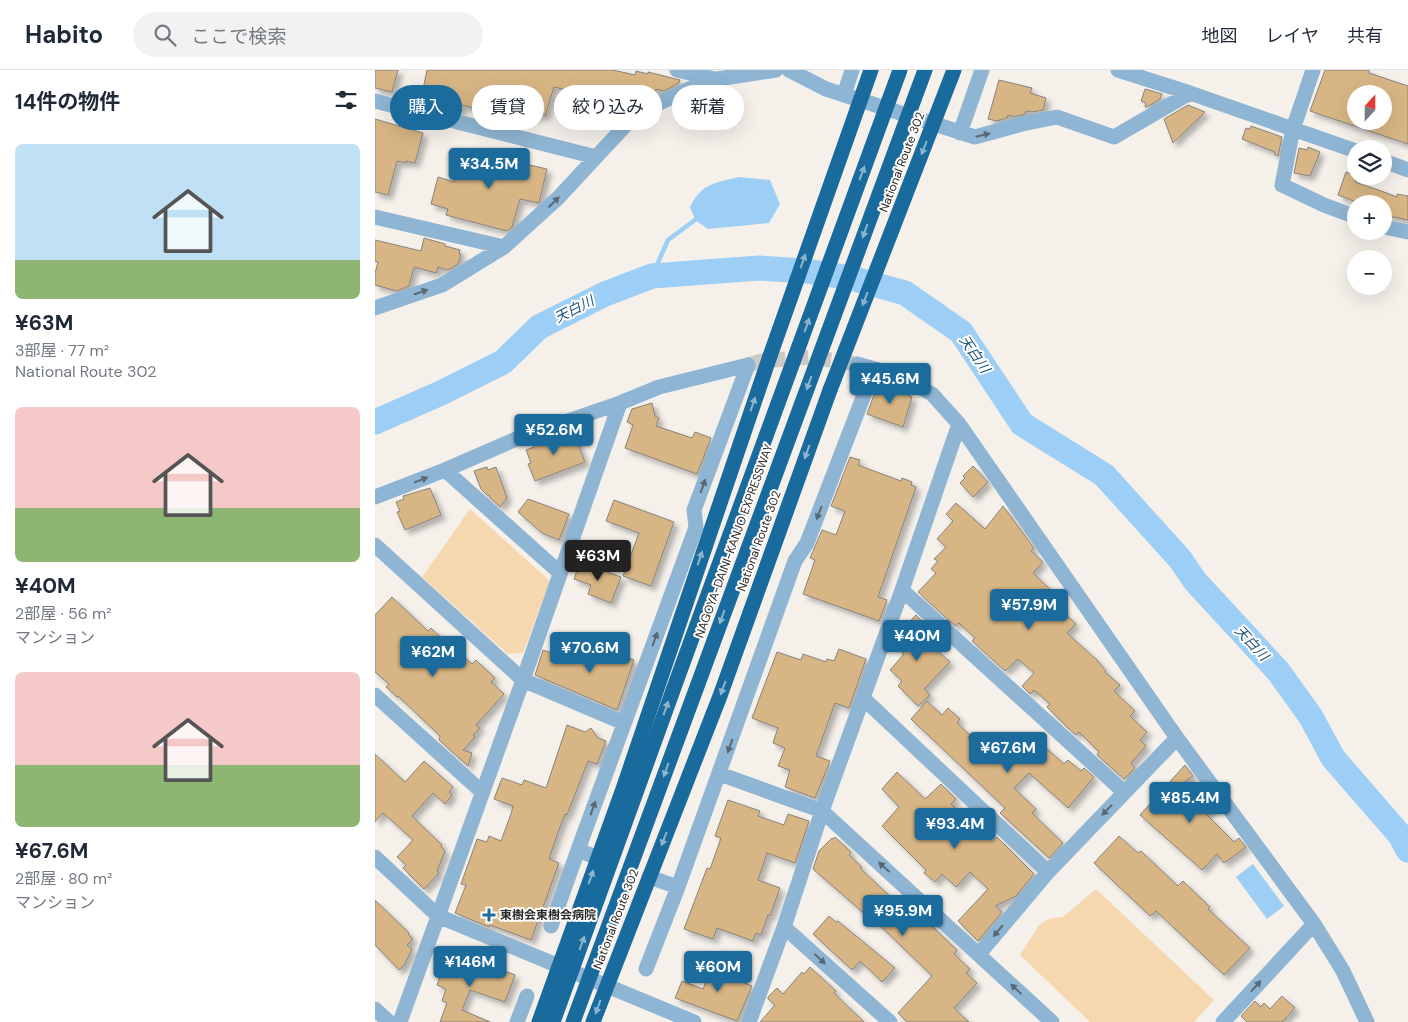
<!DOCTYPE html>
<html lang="ja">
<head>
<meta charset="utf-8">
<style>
  :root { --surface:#fff; --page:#f2f2f3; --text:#1f2937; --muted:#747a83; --line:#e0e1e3; --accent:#1b6b9c }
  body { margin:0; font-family:"DM Sans","Noto Sans JP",sans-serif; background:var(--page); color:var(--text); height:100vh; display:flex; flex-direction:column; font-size:19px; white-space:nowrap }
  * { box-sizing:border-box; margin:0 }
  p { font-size:16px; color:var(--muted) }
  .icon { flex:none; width:28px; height:28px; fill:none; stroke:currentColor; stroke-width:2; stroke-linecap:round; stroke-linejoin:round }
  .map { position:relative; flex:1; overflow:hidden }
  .drawer { display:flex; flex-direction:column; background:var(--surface); width:375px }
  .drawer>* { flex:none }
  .top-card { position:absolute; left:15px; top:15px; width:475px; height:45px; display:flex; gap:10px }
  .needle { width:32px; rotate:21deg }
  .fabs { position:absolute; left:972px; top:15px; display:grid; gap:10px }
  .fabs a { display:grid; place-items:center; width:45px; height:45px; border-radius:50%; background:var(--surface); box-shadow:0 5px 20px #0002; font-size:25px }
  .price { position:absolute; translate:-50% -42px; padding:0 11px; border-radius:5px; background:var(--accent); color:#fff; font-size:16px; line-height:32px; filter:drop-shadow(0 1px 2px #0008) }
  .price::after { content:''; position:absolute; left:50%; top:30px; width:15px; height:11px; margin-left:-8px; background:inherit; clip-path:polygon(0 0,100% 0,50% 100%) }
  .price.selected { background:#222; color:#fff }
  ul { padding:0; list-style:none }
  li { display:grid; align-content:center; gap:10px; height:265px; padding:0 15px }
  li span { display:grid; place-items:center; height:155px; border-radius:8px; color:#555 }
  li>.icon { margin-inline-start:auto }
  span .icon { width:90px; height:90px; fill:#fffc; stroke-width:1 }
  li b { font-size:21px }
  h2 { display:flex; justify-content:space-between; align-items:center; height:60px; padding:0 15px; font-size:21px }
  .chip { padding:0 18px; border-radius:22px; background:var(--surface); box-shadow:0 5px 20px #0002; font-size:18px; line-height:45px }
  .chip.selected { background:var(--accent); color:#fff }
  header { display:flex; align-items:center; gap:30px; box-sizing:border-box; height:70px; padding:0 25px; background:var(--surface); border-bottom:1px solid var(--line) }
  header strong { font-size:24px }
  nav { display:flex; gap:28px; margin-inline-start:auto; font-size:18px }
  .search { width:350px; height:45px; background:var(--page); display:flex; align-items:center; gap:12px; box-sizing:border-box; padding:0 18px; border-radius:28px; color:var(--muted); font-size:19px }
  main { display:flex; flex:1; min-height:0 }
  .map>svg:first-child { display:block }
</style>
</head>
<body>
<header>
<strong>Habito</strong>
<div class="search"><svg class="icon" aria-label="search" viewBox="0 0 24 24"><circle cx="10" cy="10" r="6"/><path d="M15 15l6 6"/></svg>ここで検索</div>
<nav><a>地図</a><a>レイヤ</a><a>共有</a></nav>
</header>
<main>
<section class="drawer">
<h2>14件の物件<svg class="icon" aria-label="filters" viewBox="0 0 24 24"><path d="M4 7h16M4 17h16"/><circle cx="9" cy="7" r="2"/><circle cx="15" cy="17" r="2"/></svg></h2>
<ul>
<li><span style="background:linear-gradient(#bfe0f5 75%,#8fb573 0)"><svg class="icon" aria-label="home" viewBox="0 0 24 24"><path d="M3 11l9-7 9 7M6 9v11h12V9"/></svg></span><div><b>¥63M</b><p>3部屋 · 77 m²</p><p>National Route 302</p></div></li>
<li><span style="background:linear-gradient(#f6c9c9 65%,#8fb573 0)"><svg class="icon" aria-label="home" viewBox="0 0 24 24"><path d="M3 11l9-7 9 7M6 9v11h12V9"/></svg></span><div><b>¥40M</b><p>2部屋 · 56 m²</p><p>マンション</p></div></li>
<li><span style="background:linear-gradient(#f6c9c9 60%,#8fb573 0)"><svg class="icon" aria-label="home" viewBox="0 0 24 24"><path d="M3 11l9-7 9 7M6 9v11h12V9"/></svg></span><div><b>¥67.6M</b><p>2部屋 · 80 m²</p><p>マンション</p></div></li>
</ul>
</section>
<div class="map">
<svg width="1033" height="952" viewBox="0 0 1033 952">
  <defs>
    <filter id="shadow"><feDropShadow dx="4.5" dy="4.5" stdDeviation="2.5" flood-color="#0004"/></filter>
  </defs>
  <rect width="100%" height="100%" fill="#f5f0ea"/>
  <path fill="#f5d8b0" d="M 95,439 L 175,511 L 148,583 L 133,584 L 47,507 Z
    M 721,819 L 839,930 L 819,952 L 715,952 L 645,885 L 664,855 L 673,849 L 688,847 Z"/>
  <path fill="#9dcff6" d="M 364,107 L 395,110 L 405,134 L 394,153 L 333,159 L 320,150 L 315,137 C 327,113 340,113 364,107 Z
    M 878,794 L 909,836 L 892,849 L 861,807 Z"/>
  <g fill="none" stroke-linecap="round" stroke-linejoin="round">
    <path stroke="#9dcff6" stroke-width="4.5" d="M 277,206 L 293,170 L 320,150"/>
    <path stroke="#9dcff6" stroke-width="25" d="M 0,352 L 66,323 L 128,292 L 164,257 L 230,224 L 277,206 L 384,198 L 431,201 L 476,208 L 530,223 L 586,262 L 647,354 L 729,405 L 805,489 L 820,511 L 903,601 L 936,647 L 958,688 L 1025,765 L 1033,780"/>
  </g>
  <path fill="#d8b584" stroke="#87837e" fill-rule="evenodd" filter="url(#shadow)" d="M 0,0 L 23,0 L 17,22 L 0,18 Z
    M 52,0 L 238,0 L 260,5 L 261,1 L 273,4 L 273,2 L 305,10 L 304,13 L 289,21 L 281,19 L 280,25 L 275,27 L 224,17 L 221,30 L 200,25 L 200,22 L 179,17 L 170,46 L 163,44 L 162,47 L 145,43 L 143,50 L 87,35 L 86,42 L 75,39 L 77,31 L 47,24 Z
    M 950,0 L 994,0 L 994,3 L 1033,16 L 1033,74 L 935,41 ZM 981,24 L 1009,24 L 1009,51 L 981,51 Z
    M 624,10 L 657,18 L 655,23 L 671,28 L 668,40 L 657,42 L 651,41 L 650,44 L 639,47 L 633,45 L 632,48 L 622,51 L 613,49 Z
    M 770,19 L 787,24 L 785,29 L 772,37 L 770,37 L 771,33 L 766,31 Z
    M 813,35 L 830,42 L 798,73 L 789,49 Z
    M 0,49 L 48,63 L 40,93 L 31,91 L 31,93 L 22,91 L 13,125 L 0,122 Z
    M 876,56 L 907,67 L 903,86 L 899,84 L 900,82 L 867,69 L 871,58 L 875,59 Z
    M 933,77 L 945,82 L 935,106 L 919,103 L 924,78 L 932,80 Z
    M 98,82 L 172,99 L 164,133 L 145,129 L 137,157 L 132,161 L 71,145 L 73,139 L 56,134 L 63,107 L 79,112 L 85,86 L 96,88 Z
    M 971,102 L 982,107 L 980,112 L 1009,122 L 1022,127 L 1022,124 L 1033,126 L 1033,150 L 1009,145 L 1009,134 L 987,134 L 963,125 Z
    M 49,168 L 70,174 L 70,176 L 85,180 L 84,184 L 86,184 L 83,194 L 73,200 L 63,197 L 61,203 L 39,197 L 34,216 L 22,221 L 0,215 L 0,203 L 3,192 L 0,191 L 0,170 L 46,181 Z
    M 503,314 L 514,318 L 516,314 L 524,317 L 529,320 L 528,323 L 537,327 L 528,357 L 492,344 Z
    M 277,333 L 280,346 L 284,348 L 281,356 L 317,368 L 320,362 L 336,368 L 322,404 L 250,378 L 258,355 L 252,352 L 257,339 Z
    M 190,362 L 192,365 L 199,363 L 210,392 L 160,411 L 153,394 L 156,393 L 151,380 L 159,377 L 158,374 Z
    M 475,387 L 485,390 L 483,395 L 526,411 L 527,408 L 537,412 L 536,415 L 541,417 L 503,527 L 512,530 L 504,551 L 428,524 L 440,490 L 435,488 L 447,460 L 461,465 L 470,441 L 456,436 Z
    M 598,396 L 613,412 L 598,427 L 585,413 L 590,408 L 588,406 Z
    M 112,397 L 113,400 L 121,397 L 132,428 L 125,437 L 115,428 L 114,425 L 112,425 L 106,419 L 99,401 Z
    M 55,418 L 66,445 L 30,460 L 22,442 L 25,441 L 21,432 L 29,429 L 28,426 Z
    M 153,429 L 194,444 L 184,470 L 167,463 L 143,442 Z
    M 239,430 L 299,452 L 276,516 L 248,506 L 264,463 L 231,451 Z
    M 581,433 L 610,459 L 628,436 L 659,478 L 656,481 L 668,492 L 658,503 L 678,522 L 676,524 L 687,536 L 684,538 L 701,554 L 692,563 L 722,590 L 731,601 L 730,602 L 745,615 L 739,621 L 760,641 L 755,646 L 772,662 L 765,670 L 771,676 L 756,693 L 760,698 L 749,709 L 722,685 L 724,682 L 704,662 L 701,665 L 692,657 L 672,637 L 675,634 L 659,620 L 655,624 L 647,616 L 659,603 L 643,589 L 630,601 L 597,571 L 600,568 L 584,553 L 580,556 L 543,522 L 561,503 L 556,499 L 563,491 L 559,489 L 571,477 L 562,469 L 578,451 L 571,444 Z
    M 205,492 L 246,507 L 236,533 L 213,524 L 216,515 L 199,509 Z
    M 17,527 L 53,561 L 56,558 L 87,587 L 88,586 L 97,594 L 101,590 L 120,608 L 116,612 L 129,624 L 101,655 L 105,658 L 98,665 L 100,667 L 88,680 L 97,683 L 93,696 L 64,670 L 65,666 L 23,626 L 22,627 L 11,617 L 14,614 L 0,602 L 0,545 Z
    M 541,545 L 552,556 L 544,564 L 575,592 L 549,619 L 555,625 L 543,636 L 523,616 L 527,611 L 515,600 L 529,584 L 521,576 L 527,570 L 524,567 L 532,558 L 530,556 Z
    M 238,566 L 249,570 L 244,585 L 259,590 L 242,640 L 160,605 L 168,580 L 198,590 L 200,585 L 226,594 L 231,580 L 234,581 Z
    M 464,579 L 491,589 L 474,638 L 460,633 L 441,686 L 455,691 L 440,728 L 410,717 L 415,700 L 403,696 L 410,678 L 398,673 L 403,658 L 377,648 L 402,582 L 426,590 L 428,584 L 451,592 L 452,589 L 459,591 Z
    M 552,631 L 567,645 L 573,638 L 585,649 L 582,653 L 595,665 L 593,668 L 610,683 L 615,678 L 635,695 L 660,668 L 689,694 L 693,690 L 706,701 L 709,698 L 719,707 L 693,738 L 654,703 L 639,718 L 661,739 L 657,743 L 688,773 L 674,788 L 625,743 L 630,738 L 536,649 Z
    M 192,655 L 210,662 L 216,658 L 223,668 L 231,671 L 222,694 L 213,691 L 192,745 L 190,744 L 182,765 L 174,789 L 184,793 L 156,870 L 115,855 L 114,857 L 80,843 L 91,815 L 86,814 L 102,769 L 112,772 L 114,766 L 126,771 L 136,744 L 138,736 L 119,729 L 127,708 L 147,715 L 149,710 L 171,718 Z
    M 0,684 L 30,712 L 49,691 L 78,717 L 74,722 L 77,725 L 70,734 L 58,723 L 37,746 L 67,775 L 66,777 L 70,781 L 62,801 L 64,803 L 49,819 L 28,798 L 31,795 L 22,787 L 38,770 L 8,743 L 0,752 Z
    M 810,695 L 818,706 L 803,717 L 821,735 L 833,726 L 841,737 L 831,744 L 859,772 L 864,768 L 871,777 L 849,793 L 842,784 L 827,800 L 765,745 Z
    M 522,702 L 550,729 L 566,714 L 581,729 L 576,734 L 602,761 L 604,760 L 617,772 L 622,767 L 659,804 L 641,826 L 620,836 L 627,842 L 603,871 L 583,851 L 613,819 L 595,802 L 581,817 L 567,804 L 560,812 L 549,803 L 551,800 L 507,756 L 524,737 L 507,719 Z
    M 353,730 L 385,741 L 383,746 L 409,755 L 413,744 L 434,751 L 420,793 L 392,783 L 383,810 L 405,818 L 395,846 L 393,845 L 386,865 L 381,863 L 378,871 L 342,858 L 338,869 L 309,859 L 332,798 L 335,799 L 346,768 L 340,766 Z
    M 744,766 L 763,783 L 766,781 L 803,816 L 808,811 L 835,837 L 833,839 L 875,878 L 849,905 L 781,841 L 775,846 L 719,793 Z
    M 460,767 L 476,782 L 474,785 L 487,797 L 485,798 L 521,832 L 534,844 L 539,839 L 582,880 L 579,884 L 595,899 L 591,903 L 602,913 L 579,938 L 594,952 L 532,952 L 523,943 L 557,906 L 494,845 L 492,846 L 438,799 L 444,781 L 457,768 L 458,769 Z
    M 0,830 L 34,863 L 33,864 L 38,869 L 32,875 L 37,879 L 30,894 L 24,900 L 0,875 Z
    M 454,846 L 461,852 L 463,851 L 520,898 L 507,912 L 485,891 L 477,900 L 438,864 Z
    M 73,885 L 129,905 L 130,901 L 140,905 L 130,932 L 95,920 L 87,940 L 115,952 L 65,952 L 72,933 L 67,931 L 71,919 L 62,915 Z
    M 338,894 L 369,906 L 367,912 L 377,916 L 362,951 L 300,928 L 307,911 L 328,919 Z
    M 435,897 L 461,921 L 459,923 L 489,952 L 385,952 L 400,935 L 393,929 L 393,927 L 402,918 L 408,924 L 427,902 L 429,904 Z
    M 907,926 L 920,938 L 907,952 L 872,952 L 866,946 L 880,931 L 886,937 L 889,933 L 895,939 Z"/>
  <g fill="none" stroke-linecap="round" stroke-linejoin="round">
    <path stroke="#cdc8c3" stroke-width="15" stroke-dasharray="15 8" stroke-linecap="butt" d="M 373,295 L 387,291 L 436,287 L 482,294"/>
    <path stroke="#8eb5d3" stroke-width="15" d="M 302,0 L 340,9
      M 414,0 L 451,19 L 600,67 L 647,54 L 682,47 L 739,67 L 815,23
      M 743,0 L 815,23 L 981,81
      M 938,0 L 918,59 L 907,115 L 949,135 L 981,147
      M 469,25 L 477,0
      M 0,31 L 221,87
      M 585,63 L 607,0
      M 1009,91 L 1033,100
      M 0,147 L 129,177
      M 1009,157 L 1033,162
      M 0,238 L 67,215 L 129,177 L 183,128 L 261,44 L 325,14 L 342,9 L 401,0
      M 482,294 L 522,305 L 557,324 L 584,354 L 802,668 L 939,854 L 968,901 L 992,952
      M 70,400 L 185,503
      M 0,427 L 70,400 L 146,367 L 245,333 L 284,317 L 373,295
      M 0,475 L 148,610 L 249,653
      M 527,520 L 749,722
      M 0,625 L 107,722
      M 488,628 L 673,802
      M 345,704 L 447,741 L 677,952
      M 0,787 L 63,846 L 319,952
      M 223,788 L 203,780 L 321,457 L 319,440 L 373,295
      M 274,807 L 303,817 L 420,491 L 432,473 L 499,299
      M 176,856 L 203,780
      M 409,857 L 515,952
      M 604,884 L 673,802 L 802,668
      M 271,899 L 303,817
      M 0,939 L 14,952
      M 25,952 L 148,610 L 245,333
      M 142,952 L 152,926
      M 374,952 L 409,857 L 447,741 L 527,520 L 584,354
      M 848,952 L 939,854"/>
    <path stroke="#1a6b9d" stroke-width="15" d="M 164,952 L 249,716 L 395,286
      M 218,952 L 345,626 L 455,320"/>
    <path stroke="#1a6b9d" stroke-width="15" d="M 395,286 L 496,0
      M 455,320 L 579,0
      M 178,952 L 305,601 L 525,0
      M 198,952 L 550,0"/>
  </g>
  <defs><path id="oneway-solid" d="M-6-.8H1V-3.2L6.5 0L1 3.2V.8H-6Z" transform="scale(1.25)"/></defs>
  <g fill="#586975">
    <use href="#oneway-solid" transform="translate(608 65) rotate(-13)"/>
    <use href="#oneway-solid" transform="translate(179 132) rotate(-44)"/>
    <use href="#oneway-solid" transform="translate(46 222) rotate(-19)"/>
    <use href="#oneway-solid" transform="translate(46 410) rotate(-21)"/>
    <use href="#oneway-solid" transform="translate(328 416) rotate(-70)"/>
    <use href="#oneway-solid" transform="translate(444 443) rotate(111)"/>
    <use href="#oneway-solid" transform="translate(280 569) rotate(-70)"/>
    <use href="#oneway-solid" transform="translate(355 676) rotate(110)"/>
    <use href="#oneway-solid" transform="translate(218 738) rotate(-70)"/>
    <use href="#oneway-solid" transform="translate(732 740) rotate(134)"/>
    <use href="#oneway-solid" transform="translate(509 797) rotate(-138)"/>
    <use href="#oneway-solid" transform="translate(623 861) rotate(130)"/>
    <use href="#oneway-solid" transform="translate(445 889) rotate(42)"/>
    <use href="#oneway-solid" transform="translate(881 916) rotate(-48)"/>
    <use href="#oneway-solid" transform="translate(641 919) rotate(-137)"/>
  </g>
  <g fill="#8cb4cd">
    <use href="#oneway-solid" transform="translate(549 78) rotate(111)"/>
    <use href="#oneway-solid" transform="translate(487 103) rotate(-70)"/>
    <use href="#oneway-solid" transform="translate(490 161) rotate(110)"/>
    <use href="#oneway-solid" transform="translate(428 191) rotate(-70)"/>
    <use href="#oneway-solid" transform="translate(490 229) rotate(111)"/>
    <use href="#oneway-solid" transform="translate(432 255) rotate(-70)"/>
    <use href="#oneway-solid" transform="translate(434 313) rotate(110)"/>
    <use href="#oneway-solid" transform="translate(378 334) rotate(-71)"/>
    <use href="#oneway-solid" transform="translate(432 382) rotate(110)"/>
    <use href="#oneway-solid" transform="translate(325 488) rotate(-71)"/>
    <use href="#oneway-solid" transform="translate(347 547) rotate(110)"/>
    <use href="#oneway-solid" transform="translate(348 618) rotate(110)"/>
    <use href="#oneway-solid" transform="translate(291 638) rotate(-70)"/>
    <use href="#oneway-solid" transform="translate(291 700) rotate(110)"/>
    <use href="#oneway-solid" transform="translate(289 769) rotate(111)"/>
    <use href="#oneway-solid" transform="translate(216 807) rotate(-70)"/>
    <use href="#oneway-solid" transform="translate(207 873) rotate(-70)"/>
    <use href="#oneway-solid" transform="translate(223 937) rotate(110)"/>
  </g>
  <path fill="#1b6b9c" stroke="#fffefd" stroke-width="2" d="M111.5 837.5h5v5h5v5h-5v5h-5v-5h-5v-5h5z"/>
  <g text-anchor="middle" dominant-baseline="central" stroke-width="4" stroke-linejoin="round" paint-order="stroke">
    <g font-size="12" fill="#2b2a28" stroke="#fffefd">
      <text transform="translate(527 92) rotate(-69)">National Route 302</text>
      <text transform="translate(359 471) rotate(-70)">NAGOYA-DAINI-KANJO EXPRESSWAY</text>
      <text transform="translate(384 471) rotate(-70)">National Route 302</text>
      <text transform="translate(241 849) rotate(-69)">National Route 302</text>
    </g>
    <g font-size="12" font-weight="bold" fill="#2b2a28" stroke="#fffefd" text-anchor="start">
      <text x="125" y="845">東樹会東樹会病院</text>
    </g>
    <g font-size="14" font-style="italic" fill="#1e567c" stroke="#fffefd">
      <text transform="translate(199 239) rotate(-27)">天白川</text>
      <text transform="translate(600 284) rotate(56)">天白川</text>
      <text transform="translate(877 573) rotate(47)">天白川</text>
    </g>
  </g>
</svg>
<div class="fabs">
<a><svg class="needle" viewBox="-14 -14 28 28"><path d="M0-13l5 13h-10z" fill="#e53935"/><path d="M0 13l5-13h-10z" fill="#747a83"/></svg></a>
<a><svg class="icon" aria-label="layers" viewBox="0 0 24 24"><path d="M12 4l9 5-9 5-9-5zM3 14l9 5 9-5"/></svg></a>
<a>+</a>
<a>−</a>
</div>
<b class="price" style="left:114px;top:120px">¥34.5M</b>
<b class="price" style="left:515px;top:335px">¥45.6M</b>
<b class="price" style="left:179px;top:386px">¥52.6M</b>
<b class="price selected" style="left:223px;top:512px">¥63M</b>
<b class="price" style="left:654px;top:561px">¥57.9M</b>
<b class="price" style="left:542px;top:592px">¥40M</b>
<b class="price" style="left:215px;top:604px">¥70.6M</b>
<b class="price" style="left:58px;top:608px">¥62M</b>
<b class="price" style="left:633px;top:704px">¥67.6M</b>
<b class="price" style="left:815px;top:754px">¥85.4M</b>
<b class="price" style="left:580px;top:780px">¥93.4M</b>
<b class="price" style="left:528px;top:867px">¥95.9M</b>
<b class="price" style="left:95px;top:918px">¥146M</b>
<b class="price" style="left:343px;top:923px">¥60M</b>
<div class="top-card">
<a class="chip selected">購入</a>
<a class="chip">賃貸</a>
<a class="chip">絞り込み</a>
<a class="chip">新着</a>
</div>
</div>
</main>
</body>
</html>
